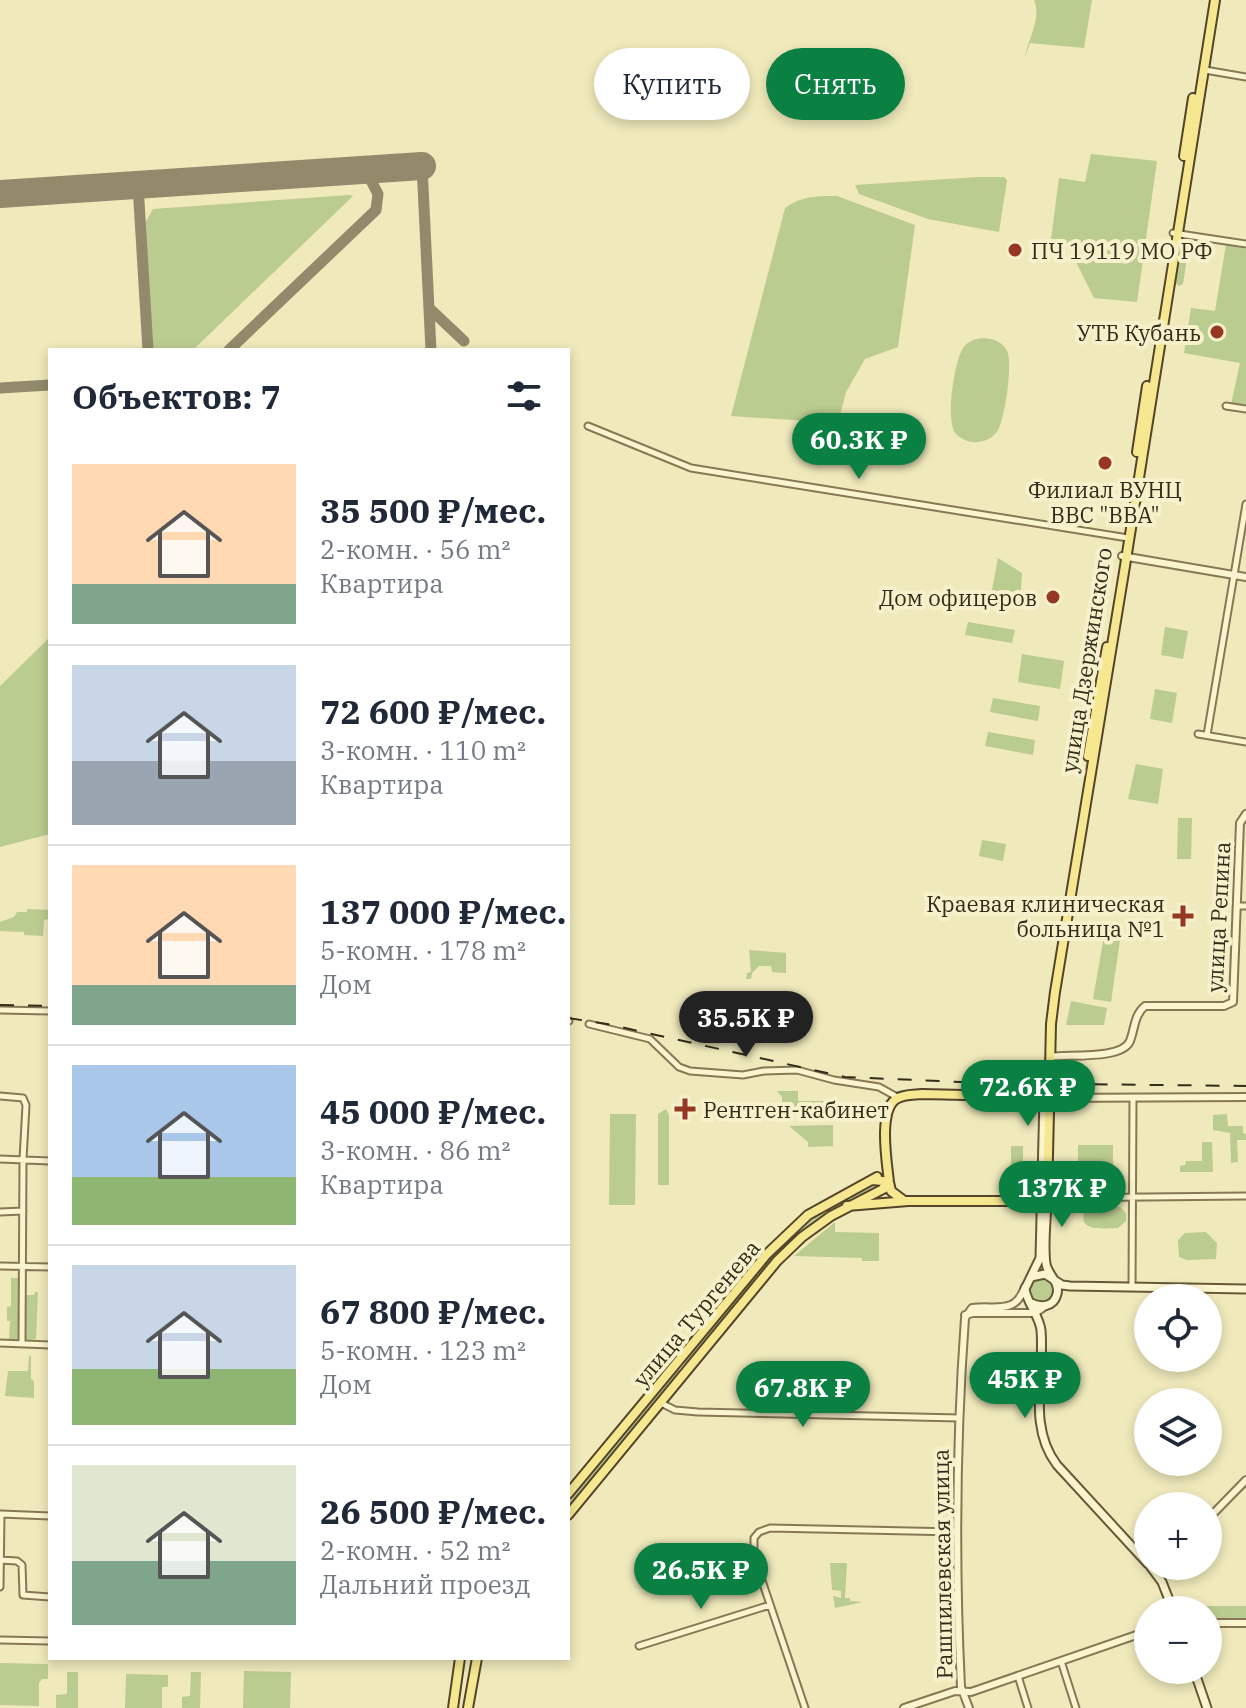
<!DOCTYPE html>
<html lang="ru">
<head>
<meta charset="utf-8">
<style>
  :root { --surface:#fff; --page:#f6f6f7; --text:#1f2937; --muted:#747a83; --line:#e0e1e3; --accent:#0b8043 }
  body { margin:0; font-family:"IBM Plex Serif",serif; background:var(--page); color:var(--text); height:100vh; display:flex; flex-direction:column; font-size:30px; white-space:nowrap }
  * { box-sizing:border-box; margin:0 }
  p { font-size:26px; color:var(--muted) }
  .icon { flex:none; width:44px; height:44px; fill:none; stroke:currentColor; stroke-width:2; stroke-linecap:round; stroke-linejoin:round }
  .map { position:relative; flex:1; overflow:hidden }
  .panel { position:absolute; left:48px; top:348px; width:522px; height:1312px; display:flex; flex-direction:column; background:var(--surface); border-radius:0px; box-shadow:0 4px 12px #0003 }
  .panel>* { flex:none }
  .banner { position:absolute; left:594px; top:48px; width:532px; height:72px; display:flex; gap:16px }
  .tools { position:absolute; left:1134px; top:1284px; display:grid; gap:16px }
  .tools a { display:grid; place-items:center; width:88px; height:88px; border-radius:50%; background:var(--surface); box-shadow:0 4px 12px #0003; font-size:40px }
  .price { position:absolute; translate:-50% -68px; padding:0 18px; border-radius:28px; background:var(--accent); color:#fff; font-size:26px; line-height:52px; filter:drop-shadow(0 2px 4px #0008) }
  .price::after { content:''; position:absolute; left:50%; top:48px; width:24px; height:18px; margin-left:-12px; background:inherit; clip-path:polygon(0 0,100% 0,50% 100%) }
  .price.selected { background:#222; color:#fff }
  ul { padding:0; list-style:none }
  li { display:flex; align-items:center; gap:24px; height:200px; padding:0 24px }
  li+li { border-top:2px solid var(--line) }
  li span { display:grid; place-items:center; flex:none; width:224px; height:160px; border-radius:0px; color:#555 }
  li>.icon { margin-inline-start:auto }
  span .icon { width:96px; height:96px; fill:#fffc; stroke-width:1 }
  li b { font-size:34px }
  h2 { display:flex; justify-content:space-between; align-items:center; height:96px; padding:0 24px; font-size:34px }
  .tag { padding:0 28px; border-radius:36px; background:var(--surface); box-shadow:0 4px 12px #0003; font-size:28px; line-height:72px }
  .tag.selected { background:var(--accent); color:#fff }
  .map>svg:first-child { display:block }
</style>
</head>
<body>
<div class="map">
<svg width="1246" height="1708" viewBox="0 0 1246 1708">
  <rect width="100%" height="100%" fill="#efe9bb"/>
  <path fill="#bacc8f" d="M 1034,0 L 1092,0 L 1084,48 L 1030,43 L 1025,57 C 1028,39 1042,18 1034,0 Z
    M 1091,154 L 1157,161 L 1137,302 L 1094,298 L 1068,246 L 1051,239 L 1059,178 L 1085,182 Z
    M 978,177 L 1004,177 L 1007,180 L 999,232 L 928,219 L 859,194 L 855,185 Z
    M 349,195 L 353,196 L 193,350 L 152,348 L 144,225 L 153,209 Z
    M 837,196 L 915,225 L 898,347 L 865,359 L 846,392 L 838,423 L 731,416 L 785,208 C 801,196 817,196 837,196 Z
    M 1187,238 L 1190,239 L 1183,284 L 1179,286 L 1174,282 L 1181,240 Z
    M 1226,245 L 1246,249 L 1246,406 L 1231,404 L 1240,363 L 1184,353 L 1191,308 L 1215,311 Z
    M 982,338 C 992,338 1002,341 1007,351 C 1013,363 1005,418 998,430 C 993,439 982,443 972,442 C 966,441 960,438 956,434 C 945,422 954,364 962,350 C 966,342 973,339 982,338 Z
    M 998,558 L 1022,573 L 1020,606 L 990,601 Z
    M 968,622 L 1015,630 L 1012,643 L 965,635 Z
    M 1165,627 L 1188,631 L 1183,659 L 1161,655 Z
    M 50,637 L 50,834 L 0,847 L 0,686 Z
    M 1022,654 L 1064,661 L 1060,689 L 1018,682 Z
    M 1155,689 L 1177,693 L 1172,723 L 1150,719 Z
    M 993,698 L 1040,706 L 1038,721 L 990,712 Z
    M 988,732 L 1035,740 L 1033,755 L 985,746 Z
    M 1136,764 L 1163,769 L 1158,804 L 1128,799 Z
    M 1178,818 L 1192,818 L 1191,859 L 1177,859 Z
    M 982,840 L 1006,844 L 1003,861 L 979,856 Z
    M 27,909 L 50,910 L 49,919 L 44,920 L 43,936 L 24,935 L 24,932 L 0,931 L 0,922 L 14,917 L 17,912 L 27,912 Z
    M 1105,930 L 1121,933 L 1111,1002 L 1093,999 Z
    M 749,950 L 786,953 L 786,973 L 772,972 L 771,966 L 759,966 L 752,973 L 751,979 L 746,979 L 747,973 L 751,972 Z
    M 1071,1001 L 1107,1008 L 1104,1025 L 1066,1025 Z
    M 777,1091 L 798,1091 L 798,1101 L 833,1101 L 833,1109 L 782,1109 L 782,1097 Z
    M 703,1105 L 770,1105 L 777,1111 L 778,1118 L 716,1118 Z
    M 666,1109 L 669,1115 L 669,1185 L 658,1185 L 658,1114 Z
    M 610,1114 L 636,1114 L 635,1205 L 609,1205 Z
    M 1227,1114 L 1228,1126 L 1243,1126 L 1243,1133 L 1246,1134 L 1246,1140 L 1237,1140 L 1238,1162 L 1231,1163 L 1230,1133 L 1213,1130 L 1213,1115 Z
    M 833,1125 L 833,1146 L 808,1147 L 808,1142 L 789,1126 Z
    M 1202,1142 L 1212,1142 L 1213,1172 L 1180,1172 L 1180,1166 L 1185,1165 L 1186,1161 L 1202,1161 Z
    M 1078,1145 L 1113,1145 L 1113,1171 L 1078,1172 Z
    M 1011,1146 L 1023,1146 L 1023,1186 L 1011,1186 Z
    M 880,1182 L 884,1185 L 821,1218 L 788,1244 L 687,1363 L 684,1363 L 683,1360 C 720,1315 755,1264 800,1226 C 823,1207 853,1195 880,1182 Z
    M 1091,1207 L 1120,1207 L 1126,1213 L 1126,1221 L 1118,1228 C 1104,1228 1076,1233 1085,1210 Z
    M 835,1222 L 835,1232 L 879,1233 L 879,1261 L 862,1261 L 862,1258 L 794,1256 Z
    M 1206,1232 L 1217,1243 L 1216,1259 L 1187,1260 L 1179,1257 L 1178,1240 L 1185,1233 Z
    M1028 1290a13 13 0 1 1 26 0a13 13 0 1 1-26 0Z
    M 11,1278 L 20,1278 L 18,1340 L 9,1339 L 10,1321 L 7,1321 L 7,1307 L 11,1306 Z
    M 35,1292 L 38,1292 L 36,1339 L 27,1340 L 24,1338 L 25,1295 L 34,1295 Z
    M 29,1356 L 31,1356 L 31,1379 L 34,1381 L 34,1398 L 5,1396 L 8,1371 L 28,1371 Z
    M 678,1368 L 680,1372 L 568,1508 L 568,1499 Z
    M 830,1563 L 847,1563 L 845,1598 L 850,1598 L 850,1601 L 863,1602 L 835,1608 L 833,1596 L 841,1598 L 841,1591 L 832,1590 Z
    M 1178,1606 L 1246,1606 L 1246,1621 L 1208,1621 L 1208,1610 L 1179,1610 Z
    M 0,1663 L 48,1664 L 48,1679 L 42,1679 L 39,1683 L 39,1706 L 0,1705 Z
    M 244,1671 L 291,1672 L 290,1708 L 243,1708 Z
    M 67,1672 L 78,1672 L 78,1708 L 56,1708 L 56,1695 L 67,1694 Z
    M 191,1672 L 201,1672 L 200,1708 L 182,1708 L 182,1697 L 190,1696 Z
    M 126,1674 L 168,1675 L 168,1687 L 162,1687 L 162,1708 L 125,1708 Z"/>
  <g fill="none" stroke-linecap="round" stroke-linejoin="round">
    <path stroke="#928a6a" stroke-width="11" d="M 422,166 L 431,350
      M 138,185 L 148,350
      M 429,308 L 464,341
      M 229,350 L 376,210 L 378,194 L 365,169
      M 0,388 L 50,385"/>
    <path stroke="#928a6a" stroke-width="28" d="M 0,194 L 422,166"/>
    <g stroke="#867855" stroke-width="9">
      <path id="minor" d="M 1205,70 L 1246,77
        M 1173,233 L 1246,244
        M 1226,406 L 1246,409
        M 588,426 L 691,468 L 1128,538
        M 1198,734 L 1246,742
        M 1207,735 L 1246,504
        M 1237,906 L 1246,906
        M 0,1010 L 50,1011
        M 568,1021 L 569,1021
        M 589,1024 L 650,1039 L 679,1067 L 690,1071 L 743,1075 L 764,1071 L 797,1070 L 834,1080 L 879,1087 L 897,1097
        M 0,1096 L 23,1098 L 26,1105 L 23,1159 L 22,1343
        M 0,1159 L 50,1161
        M 1047,1198 L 1246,1196
        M 0,1212 L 23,1211
        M 0,1266 L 50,1267
        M 1132,1287 L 1133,1098
        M 0,1343 L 50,1345
        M 661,1403 L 675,1410 L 698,1412 L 959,1418
        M 1,1514 L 50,1516
        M 0,1560 L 17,1561 L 22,1565 L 23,1595 L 50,1597
        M 0,1587 L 1,1514
        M 0,1640 L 50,1641
        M 639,1646 L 770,1605
        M 1061,1661 L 1076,1708
        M 1018,1676 L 1028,1708
        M 805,1708 L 754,1557 L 754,1538 L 759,1532 L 770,1528 L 957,1532"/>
    </g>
    <g stroke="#867855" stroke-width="10">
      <path id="tertiary" d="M 1122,556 L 1246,577
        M 1050,1057 C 1068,1054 1122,1060 1130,1041 C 1135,1028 1134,1015 1145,1006 L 1224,1006 L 1233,1002 L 1240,823 L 1246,814
        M 1047,1098 L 1246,1097
        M 965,1315 L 973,1313 L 1035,1313 L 1047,1305
        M 1208,1519 L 1246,1480
        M 1208,1623 L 1246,1623
        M 904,1708 L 955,1691 L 971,1692 L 1148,1631
        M 969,1708 L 961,1687 C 955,1564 956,1441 965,1318 L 972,1308 C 997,1305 1015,1315 1025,1287"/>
    </g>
    <g stroke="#675838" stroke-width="11">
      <path id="secondary" d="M 1044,1097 L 1040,1258 L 1025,1289 C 1027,1303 1039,1315 1041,1330 C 1045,1376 1027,1426 1057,1465 L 1148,1564
        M 1031,1277 L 1045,1274 L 1062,1285 L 1070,1286 L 1246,1289
        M 1031,1303 C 1041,1308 1054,1307 1057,1294 C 1060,1282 1048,1275 1046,1264 C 1043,1243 1047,1219 1047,1198
        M 1150,1566 L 1162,1582 L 1173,1610
        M 1194,1670 L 1207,1708"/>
    </g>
    <g stroke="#53442a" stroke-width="12">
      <path id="primary" d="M 1184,156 L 1193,98
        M 1137,452 L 1147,386
        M 1088,756 L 1107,647
        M 903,1200 L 891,1191 L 889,1182 C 887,1163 878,1111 896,1099 C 904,1094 913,1095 922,1094 L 1044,1097 L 1044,1090
        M 847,1206 L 908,1201 L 1033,1201 L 1047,1198 L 1051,1024 L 1055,992 L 1125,566 L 1215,0
        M 568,1494 L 767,1254 L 808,1215 L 877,1177
        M 568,1515 L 777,1261 L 802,1237 L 831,1216 L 885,1188 L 883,1181 L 872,1180
        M 453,1708 L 460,1658
        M 468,1708 L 477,1658"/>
    </g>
    <use href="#minor" stroke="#faf5ce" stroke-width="5"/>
    <use href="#tertiary" stroke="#faf5ce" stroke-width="6"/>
    <use href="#secondary" stroke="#faf5ce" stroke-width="7"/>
    <use href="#primary" stroke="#f5e890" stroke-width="8"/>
    <path stroke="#342c1a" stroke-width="2" stroke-dasharray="14 14" stroke-linecap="butt" d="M 0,1005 L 50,1006
      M 568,1018 L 607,1024 L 845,1077 L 985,1083 L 1246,1086"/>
  </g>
  <g fill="#963723" stroke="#f6f1cb" stroke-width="3">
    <circle cx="1015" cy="250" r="8"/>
    <circle cx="1217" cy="332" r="8"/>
    <circle cx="1105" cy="463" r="8"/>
    <circle cx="1053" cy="597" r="8"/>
    <path d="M1179 904h8v8h8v8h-8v8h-8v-8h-8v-8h8z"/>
    <path d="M681 1097h8v8h8v8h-8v8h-8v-8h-8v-8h8z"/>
  </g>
  <g text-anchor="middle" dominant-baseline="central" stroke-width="8" stroke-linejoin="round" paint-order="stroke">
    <g font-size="22" fill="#342c1a" stroke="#f6f1cb" text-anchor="end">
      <text x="1031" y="250" text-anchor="start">ПЧ 19119 МО РФ</text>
      <text x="1201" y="332">УТБ Кубань</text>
      <text x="1105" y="489" text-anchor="middle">Филиал ВУНЦ<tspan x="1105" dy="25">ВВС "ВВА"</tspan></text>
      <text x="1037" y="597">Дом офицеров</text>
      <text x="1165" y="903">Краевая клиническая<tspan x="1165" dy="25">больница №1</tspan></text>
      <text x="703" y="1109" text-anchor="start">Рентген-кабинет</text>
    </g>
    <g font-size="22" fill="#342c1a" stroke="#f6f1cb">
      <text transform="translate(1086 660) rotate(-81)">улица Дзержинского</text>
      <text transform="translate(1218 917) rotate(-87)">улица Репина</text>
      <text transform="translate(696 1313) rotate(-50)">улица Тургенева</text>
      <text transform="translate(942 1564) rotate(-91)">Рашпилевская улица</text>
    </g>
  </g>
</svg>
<div class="tools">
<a><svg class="icon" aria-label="locate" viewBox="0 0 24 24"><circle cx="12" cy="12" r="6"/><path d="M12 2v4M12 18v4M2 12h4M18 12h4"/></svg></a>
<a><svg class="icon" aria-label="layers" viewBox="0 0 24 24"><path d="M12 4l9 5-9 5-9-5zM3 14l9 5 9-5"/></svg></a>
<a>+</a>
<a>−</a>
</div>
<b class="price" style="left:859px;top:481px">60.3K ₽</b>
<b class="price selected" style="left:746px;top:1059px">35.5K ₽</b>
<b class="price" style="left:1028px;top:1128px">72.6K ₽</b>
<b class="price" style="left:1062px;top:1229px">137K ₽</b>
<b class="price" style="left:1025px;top:1420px">45K ₽</b>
<b class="price" style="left:803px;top:1429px">67.8K ₽</b>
<b class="price" style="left:701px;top:1611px">26.5K ₽</b>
<div class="banner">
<a class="tag">Купить</a>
<a class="tag selected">Снять</a>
</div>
<section class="panel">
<h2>Объектов: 7<svg class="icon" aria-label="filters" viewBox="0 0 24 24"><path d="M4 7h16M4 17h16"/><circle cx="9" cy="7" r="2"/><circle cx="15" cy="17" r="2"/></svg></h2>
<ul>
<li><span style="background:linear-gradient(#ffd9b3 75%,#7fa58c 0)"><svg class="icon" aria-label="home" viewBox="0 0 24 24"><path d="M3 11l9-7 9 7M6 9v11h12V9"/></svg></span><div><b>35 500 ₽/мес.</b><p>2-комн. · 56 m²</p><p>Квартира</p></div></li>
<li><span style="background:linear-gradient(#c9d6e8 60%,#9aa5b1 0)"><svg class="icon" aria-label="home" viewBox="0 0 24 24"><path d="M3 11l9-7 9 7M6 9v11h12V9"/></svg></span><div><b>72 600 ₽/мес.</b><p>3-комн. · 110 m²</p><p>Квартира</p></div></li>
<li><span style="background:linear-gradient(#ffd9b3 75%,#7fa58c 0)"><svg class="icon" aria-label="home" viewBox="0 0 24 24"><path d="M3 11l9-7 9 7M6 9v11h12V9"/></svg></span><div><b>137 000 ₽/мес.</b><p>5-комн. · 178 m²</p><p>Дом</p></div></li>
<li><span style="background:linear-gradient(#a9c7e8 70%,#8fb573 0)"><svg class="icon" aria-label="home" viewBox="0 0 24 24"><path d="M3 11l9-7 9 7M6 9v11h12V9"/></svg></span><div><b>45 000 ₽/мес.</b><p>3-комн. · 86 m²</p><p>Квартира</p></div></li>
<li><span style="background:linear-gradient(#c9d6e8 65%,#8fb573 0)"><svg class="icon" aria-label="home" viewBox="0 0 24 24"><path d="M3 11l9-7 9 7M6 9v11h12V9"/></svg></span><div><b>67 800 ₽/мес.</b><p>5-комн. · 123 m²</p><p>Дом</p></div></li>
<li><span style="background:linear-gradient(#dfe7d0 60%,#7fa58c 0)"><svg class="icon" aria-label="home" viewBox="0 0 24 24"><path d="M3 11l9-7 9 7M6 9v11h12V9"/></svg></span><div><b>26 500 ₽/мес.</b><p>2-комн. · 52 m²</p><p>Дальний проезд</p></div></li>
</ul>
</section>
</div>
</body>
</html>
